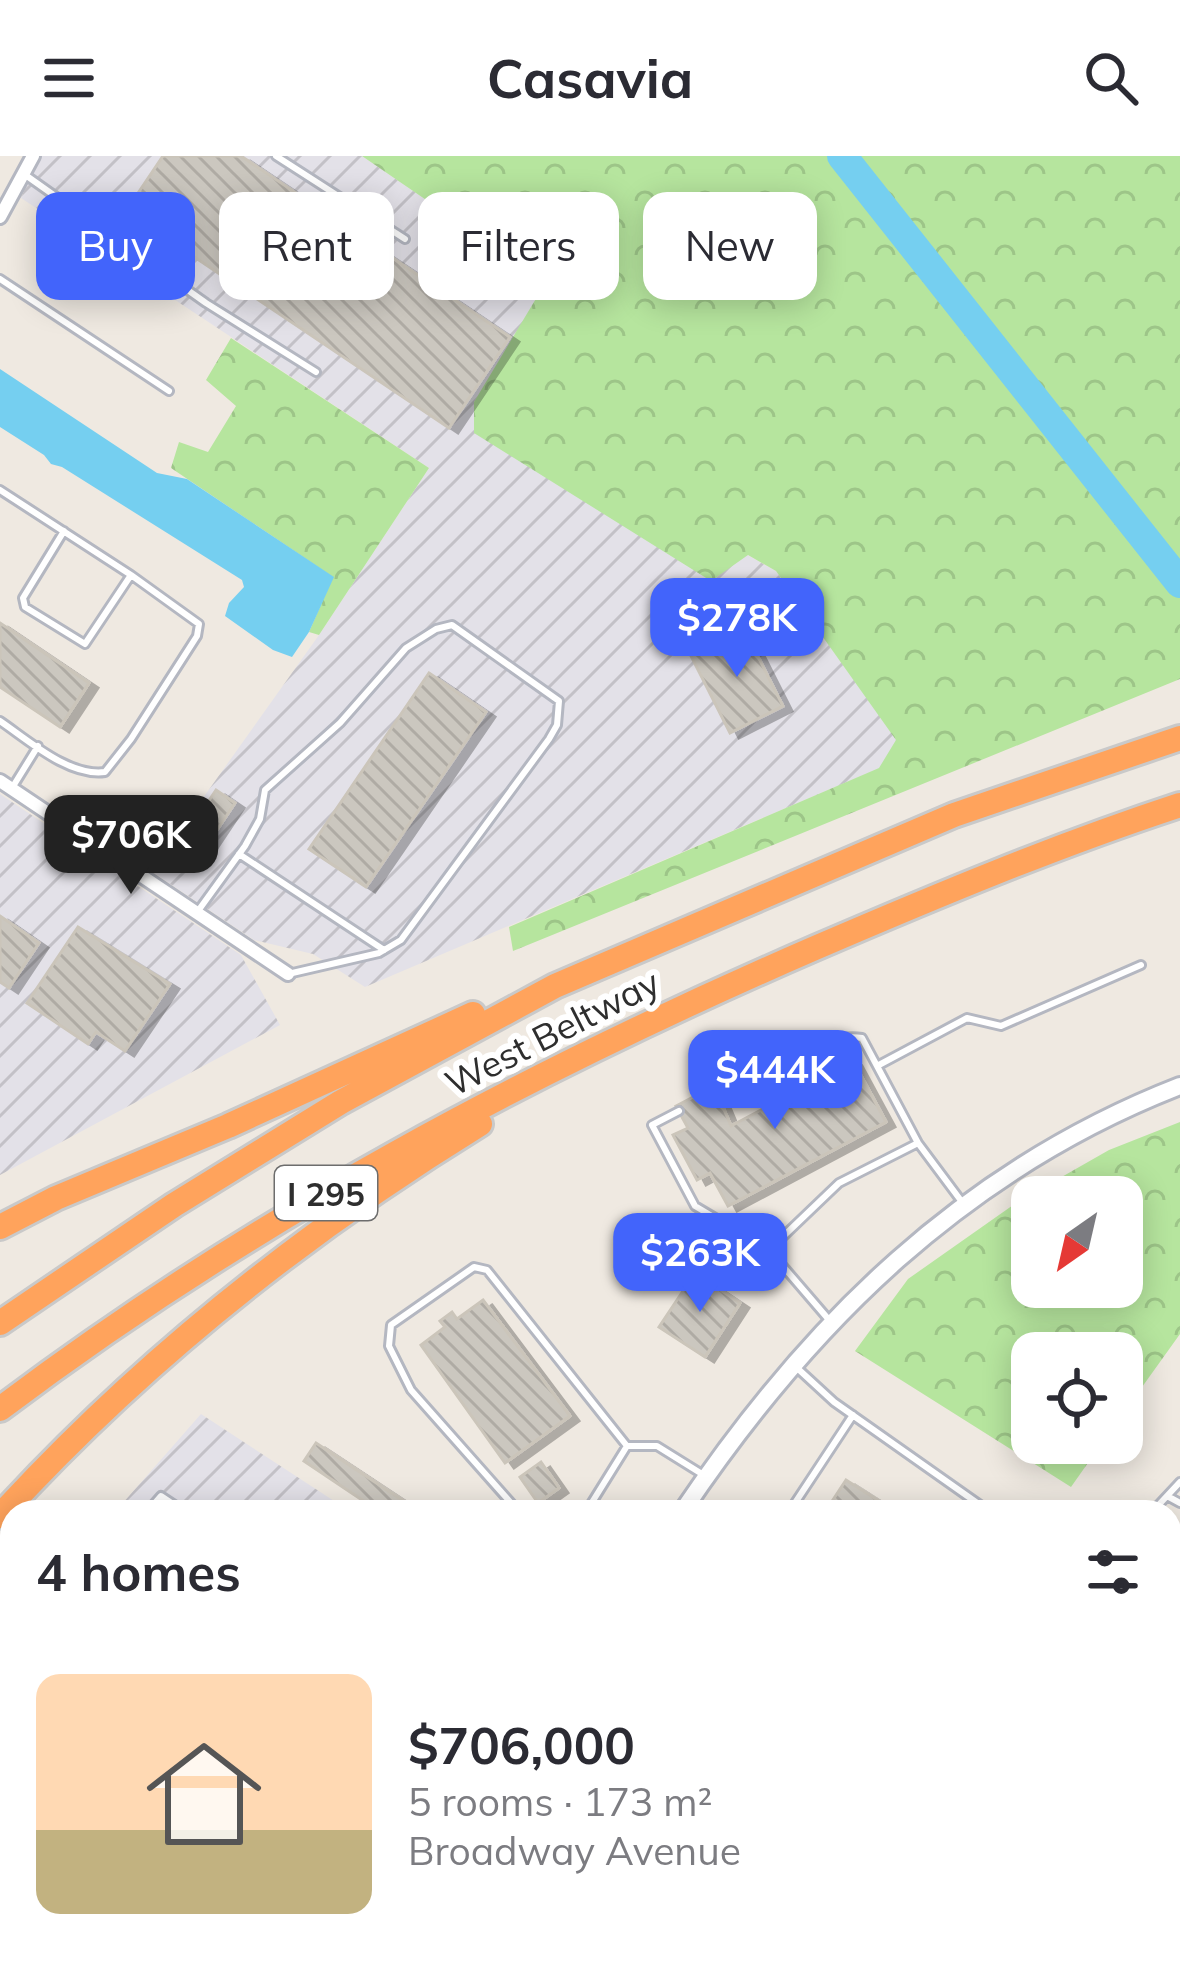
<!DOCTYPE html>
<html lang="en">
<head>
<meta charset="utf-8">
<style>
  :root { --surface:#fff; --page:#f7f7f7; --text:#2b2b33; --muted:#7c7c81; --accent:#4264fb }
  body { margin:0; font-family:Mulish,sans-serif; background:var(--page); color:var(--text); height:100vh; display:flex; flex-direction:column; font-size:45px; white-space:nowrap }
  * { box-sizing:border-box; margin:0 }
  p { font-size:39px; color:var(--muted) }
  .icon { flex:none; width:66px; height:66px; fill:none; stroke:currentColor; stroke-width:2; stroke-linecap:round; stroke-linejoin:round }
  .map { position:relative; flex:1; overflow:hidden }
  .details { position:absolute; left:0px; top:1344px; width:1182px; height:471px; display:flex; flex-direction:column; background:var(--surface); border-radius:36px 36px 0 0; box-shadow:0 6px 30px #0003 }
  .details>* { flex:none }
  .guide { position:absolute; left:36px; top:36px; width:1110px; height:108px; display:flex; gap:24px }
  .needle { width:78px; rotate:214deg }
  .controls { position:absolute; left:1011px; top:1020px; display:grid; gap:24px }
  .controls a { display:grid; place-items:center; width:132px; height:132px; border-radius:24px; background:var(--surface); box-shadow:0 6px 30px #0003; font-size:60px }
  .price { position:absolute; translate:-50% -102px; padding:0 27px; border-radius:24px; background:var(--accent); color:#fff; font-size:39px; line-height:78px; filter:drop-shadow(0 3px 6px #0008) }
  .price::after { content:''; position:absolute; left:50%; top:72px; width:36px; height:27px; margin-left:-18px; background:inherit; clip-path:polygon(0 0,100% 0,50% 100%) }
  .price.selected { background:#222; color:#fff }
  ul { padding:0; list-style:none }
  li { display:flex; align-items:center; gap:36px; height:300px; padding:0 36px }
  li span { display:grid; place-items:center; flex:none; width:336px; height:240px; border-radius:24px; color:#555 }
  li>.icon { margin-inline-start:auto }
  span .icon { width:144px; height:144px; fill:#fffc; stroke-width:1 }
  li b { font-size:51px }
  h2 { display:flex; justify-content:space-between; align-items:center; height:144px; padding:0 36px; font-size:51px }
  .chip { padding:0 42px; border-radius:24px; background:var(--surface); box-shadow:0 6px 30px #0003; font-size:42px; line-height:108px }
  .chip.selected { background:var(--accent); color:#fff }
  header { display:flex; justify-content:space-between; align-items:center; height:156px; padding:0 36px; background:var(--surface); font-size:54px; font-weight:700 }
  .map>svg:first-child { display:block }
</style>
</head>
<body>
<header><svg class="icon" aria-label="menu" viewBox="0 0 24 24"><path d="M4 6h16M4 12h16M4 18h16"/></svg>Casavia<svg class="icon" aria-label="search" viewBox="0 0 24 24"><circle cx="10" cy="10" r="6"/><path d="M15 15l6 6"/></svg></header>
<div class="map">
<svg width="1180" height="1814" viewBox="0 0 1180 1814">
  <defs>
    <pattern id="industrial-furrows" width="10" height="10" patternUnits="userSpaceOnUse" patternTransform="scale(3)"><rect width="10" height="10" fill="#e3e1e8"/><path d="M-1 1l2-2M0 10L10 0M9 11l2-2" fill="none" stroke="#c3c1c7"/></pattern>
    <pattern id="forest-crowns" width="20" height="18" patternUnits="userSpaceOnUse" patternTransform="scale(3)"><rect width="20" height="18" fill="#b6e59e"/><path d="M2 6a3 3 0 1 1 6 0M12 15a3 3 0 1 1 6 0" fill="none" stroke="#9dc588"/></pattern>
    <pattern id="building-back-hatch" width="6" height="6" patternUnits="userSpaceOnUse" patternTransform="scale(3)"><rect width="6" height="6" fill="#cbc7bf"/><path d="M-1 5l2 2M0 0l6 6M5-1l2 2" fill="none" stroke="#afaba4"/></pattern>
    <filter id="shadow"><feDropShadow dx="9" dy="5" stdDeviation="0" flood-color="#0004"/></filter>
  </defs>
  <rect width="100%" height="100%" fill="#efe9e1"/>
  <path fill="url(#industrial-furrows)" d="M 39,0 L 362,0 L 547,126 L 474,246 L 776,415 L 897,584 L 880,612 L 365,831 L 313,798 L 254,784 L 151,715 L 319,479 L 429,312 L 21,42 Z
    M 0,638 L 241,799 L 280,869 L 0,1019 Z
    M 201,1258 L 351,1356 L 115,1356 Z
    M 12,1474 L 12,1726 L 0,1718 L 0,1488 Z
    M 1170,1786 L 1180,1793 L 1180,1814 L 941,1814 L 949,1803 L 1170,1803 Z
    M 133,1803 L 345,1803 L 337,1814 L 150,1814 Z"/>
  <path fill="url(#forest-crowns)" fill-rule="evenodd" d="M 362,0 L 1180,0 L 1180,523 L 513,795 L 509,771 L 879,612 L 896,584 L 776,415 L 748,399 L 711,425 L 474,277 L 474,246 L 546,126 Z
    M 231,182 L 429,312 L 319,479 L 309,476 L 333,421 L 171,312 L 179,286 L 208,296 L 236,250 L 206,224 Z
    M 1180,966 L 1180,1178 L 1122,1259 L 1122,1197 L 1032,1197 L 1032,1287 L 1102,1287 L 1071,1331 L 855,1195 L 908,1123 L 1016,1047 L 1109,994 ZM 1122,1041 L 1122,1131 L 1032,1131 L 1032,1041 Z"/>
  <path fill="#75cff0" d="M 0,213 L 157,317 L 187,323 L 334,421 L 309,476 L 292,501 L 273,494 L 225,460 L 229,447 L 244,431 L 242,424 L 62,311 L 51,308 L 44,299 L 0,271 Z
    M 1180,1509 L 1180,1745 L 1170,1739 L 1170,1524 Z"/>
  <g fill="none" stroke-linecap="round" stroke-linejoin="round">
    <path stroke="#75cff0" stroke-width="30" d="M 842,0 L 1180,427"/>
  </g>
  <path fill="url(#building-back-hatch)" stroke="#cbc5ba" stroke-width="3" filter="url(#shadow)" d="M 163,0 L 241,0 L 510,181 L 449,272 L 126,55 Z
    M 0,467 L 89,527 L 60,571 L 0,531 Z
    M 743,471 L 783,550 L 730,577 L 690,498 Z
    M 429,517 L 486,556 L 366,731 L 309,693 Z
    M 216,634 L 235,647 L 195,707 L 176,694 Z
    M 0,760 L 39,787 L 9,832 L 0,826 Z
    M 78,771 L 170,828 L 125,895 L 96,876 L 88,888 L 27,847 Z
    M 853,905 L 886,966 L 728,1050 L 710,1017 L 697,1024 L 673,979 L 688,972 L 676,950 L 714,930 L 731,970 Z
    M 695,1117 L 740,1147 L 705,1201 L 659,1171 Z
    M 483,1144 L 570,1260 L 505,1307 L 421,1189 L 445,1171 L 440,1165 L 452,1156 L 457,1163 Z
    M 316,1287 L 405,1346 L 398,1356 L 380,1356 L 304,1305 Z
    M 541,1306 L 559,1332 L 538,1347 L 520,1321 Z
    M 846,1324 L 896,1356 L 825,1356 Z"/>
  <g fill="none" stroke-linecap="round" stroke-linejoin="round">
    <g stroke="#b4b7c1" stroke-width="12">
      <path id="service" d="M 276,0 L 405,83
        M 24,18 L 206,147 L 316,216
        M 0,123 L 169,235
        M 0,334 L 131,419 L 199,468 L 197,480 L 131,583 L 105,616 C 69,621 28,584 0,565
        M 64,375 L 23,442 L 25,451 L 85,488 L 131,419
        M 12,632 L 38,590
        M 239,698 L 384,794
        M 198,755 L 245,690 L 260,663 L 265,634 L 340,567 L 406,492 L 436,473 L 452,469 L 559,545 L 557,569 L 549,583 L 401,784 L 379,797 L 288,818
        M 718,937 C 755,918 821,875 862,882 L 877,910
        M 679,955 L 652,969 L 695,1050 L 769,1094
        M 918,987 L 877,910 L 967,862 L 1001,870 L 1141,809
        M 830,1165 L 769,1094 L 839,1027 L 918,987 L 962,1046
        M 796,1211 L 834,1246 L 990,1356
        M 1169,1341 L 1180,1347
        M 147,1356 L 161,1340 L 185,1356
        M 519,1356 L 411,1234 L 389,1190 L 391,1169 L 474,1111 L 487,1114 L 627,1290 L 657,1290 L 702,1318
        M 586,1356 L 627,1290
        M 789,1356 L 853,1259
        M 1152,1356 L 1180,1326
        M 12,1511 L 8,1516 L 9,1664 L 12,1667
        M 87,1803 L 89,1814
        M 173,1803 L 189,1814
        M 568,1803 L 586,1814
        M 309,1814 L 316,1803
        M 790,1814 L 798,1803
        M 1042,1814 L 1050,1803"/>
    </g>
    <g stroke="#b4b7c1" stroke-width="18">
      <path id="minor" d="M 0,61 L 33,0
        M 0,625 L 288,818"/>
    </g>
    <g stroke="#b4b7c1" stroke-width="22">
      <path id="tertiary" d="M 682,1356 C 809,1167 964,1014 1180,930
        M 372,1814 L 380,1803"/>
    </g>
    <g stroke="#b4b7c1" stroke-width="24">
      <path id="secondary" d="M 0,1762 L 12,1770
        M 0,1799 L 45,1814"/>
    </g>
    <g stroke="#c9c9c9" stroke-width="30">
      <path id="motorway" d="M 0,1071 L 56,1042 L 228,970 L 473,858
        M 0,1167 L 174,1049 L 341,946 L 555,830 L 954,659 L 1180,582
        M 0,1253 C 250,1064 529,916 815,792 C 936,740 1055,690 1180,649
        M 0,1360 C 140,1207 303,1077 480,968"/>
    </g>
    <use href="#service" stroke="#fff" stroke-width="6"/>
    <use href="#minor" stroke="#fff" stroke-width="12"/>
    <use href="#tertiary" stroke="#fff" stroke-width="16"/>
    <use href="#secondary" stroke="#fff" stroke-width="18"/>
    <use href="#motorway" stroke="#ffa35c" stroke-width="24"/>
  </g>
  <g text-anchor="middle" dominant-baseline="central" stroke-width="12" stroke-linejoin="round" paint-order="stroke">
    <rect fill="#fff" stroke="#6d6d6d" stroke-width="3" x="275" y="1010" width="102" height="54" rx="9"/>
    <g font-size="33" font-weight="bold" fill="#2e2e2e">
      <text x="326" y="1037">I 295</text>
    </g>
    <g font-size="36" fill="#2e2e2e" stroke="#fff">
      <text transform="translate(552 876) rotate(-27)">West Beltway</text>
    </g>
  </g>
</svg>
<div class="controls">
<a><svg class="needle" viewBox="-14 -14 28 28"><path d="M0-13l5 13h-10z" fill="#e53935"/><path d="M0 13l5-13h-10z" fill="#7c7c81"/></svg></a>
<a><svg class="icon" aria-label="locate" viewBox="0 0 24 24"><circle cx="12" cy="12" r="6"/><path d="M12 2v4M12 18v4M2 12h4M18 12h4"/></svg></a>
</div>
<b class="price" style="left:737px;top:524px">$278K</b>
<b class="price selected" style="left:131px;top:741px">$706K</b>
<b class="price" style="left:775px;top:976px">$444K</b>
<b class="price" style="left:700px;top:1159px">$263K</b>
<div class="guide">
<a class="chip selected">Buy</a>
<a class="chip">Rent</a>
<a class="chip">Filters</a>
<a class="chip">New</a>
</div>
<section class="details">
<h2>4 homes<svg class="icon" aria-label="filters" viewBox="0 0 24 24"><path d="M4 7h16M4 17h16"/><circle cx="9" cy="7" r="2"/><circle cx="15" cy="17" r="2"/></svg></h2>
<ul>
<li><span style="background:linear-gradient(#ffd9b3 65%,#c2b280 0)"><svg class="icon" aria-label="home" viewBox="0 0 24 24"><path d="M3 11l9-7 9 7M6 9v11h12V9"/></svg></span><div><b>$706,000</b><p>5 rooms · 173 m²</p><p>Broadway Avenue</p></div></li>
</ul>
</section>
</div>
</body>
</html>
